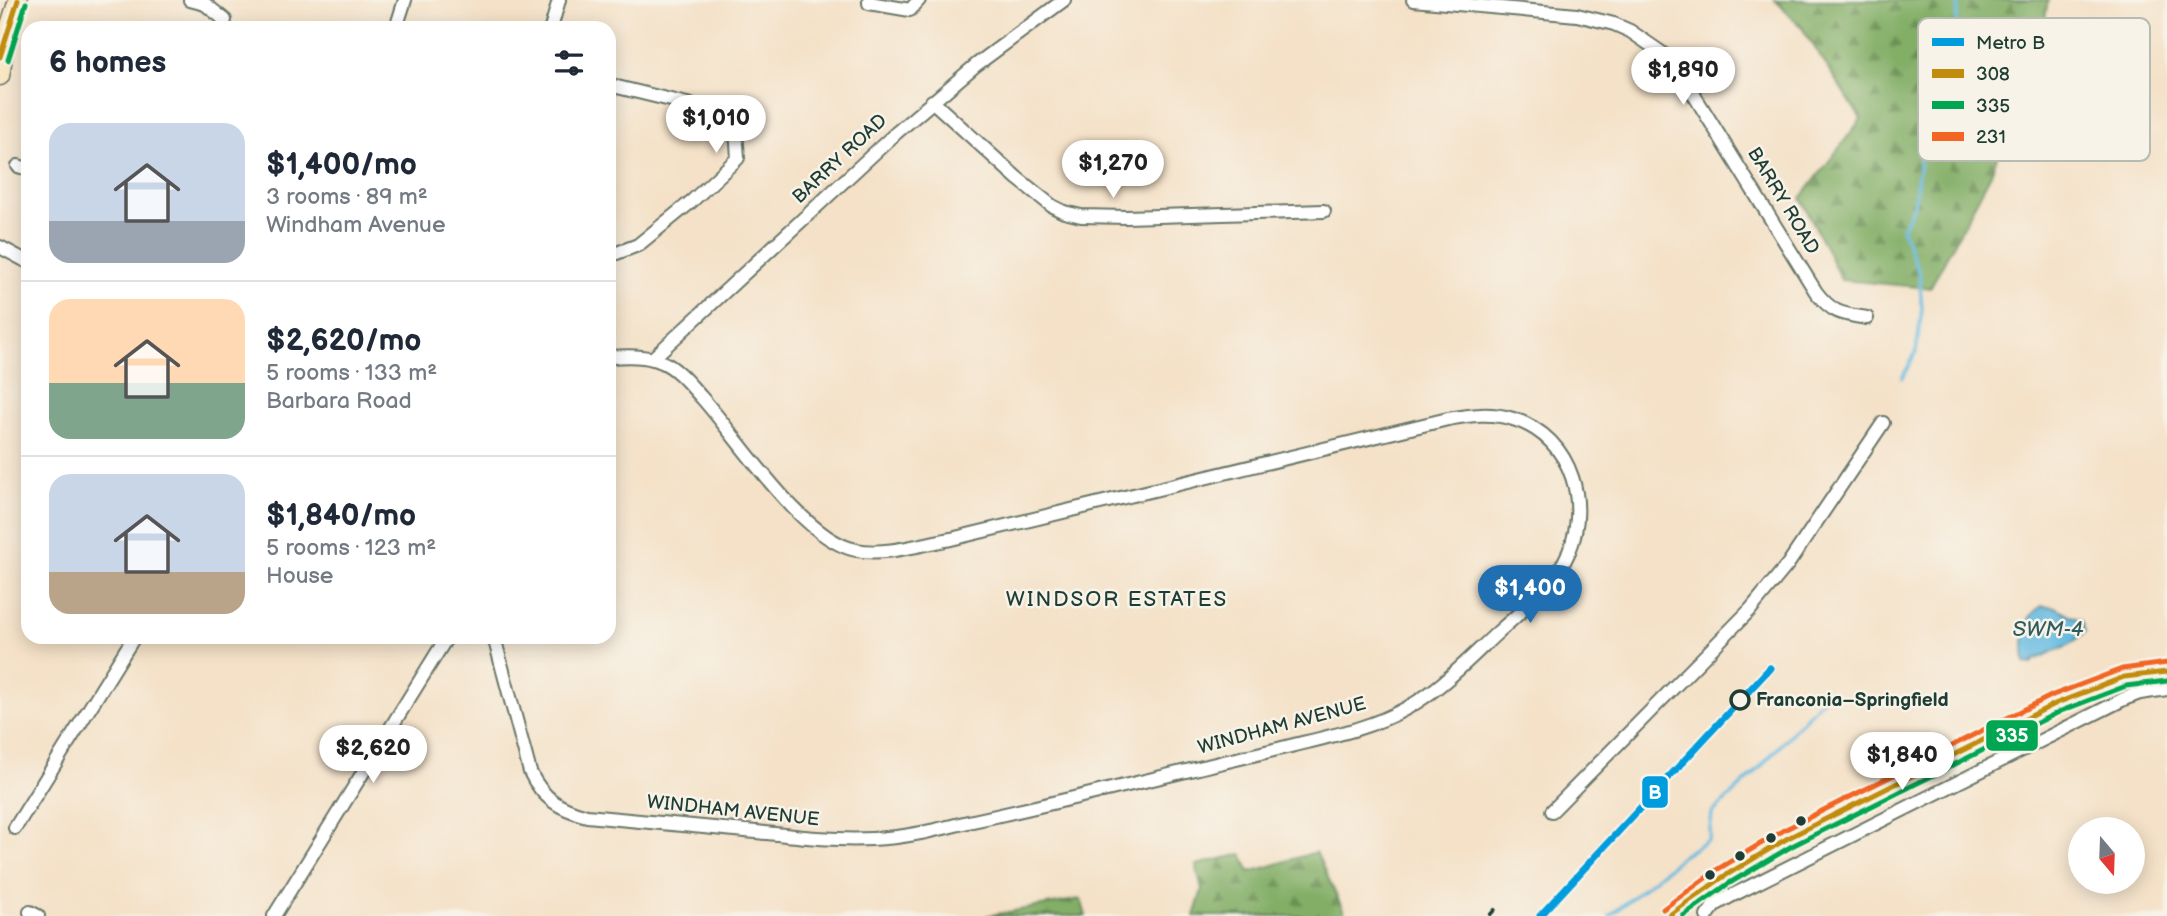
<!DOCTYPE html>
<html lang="en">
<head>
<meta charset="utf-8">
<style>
  :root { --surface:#fff; --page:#f6f6f7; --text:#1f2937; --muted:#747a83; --line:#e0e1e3; --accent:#1f6fb2 }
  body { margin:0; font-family:"Balsamiq Sans",sans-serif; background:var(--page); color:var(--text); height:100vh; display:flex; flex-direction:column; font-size:26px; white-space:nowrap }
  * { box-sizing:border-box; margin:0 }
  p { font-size:23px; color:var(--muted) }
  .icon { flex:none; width:38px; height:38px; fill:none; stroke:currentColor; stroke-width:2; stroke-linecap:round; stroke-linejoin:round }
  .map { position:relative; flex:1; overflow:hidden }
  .details { position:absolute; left:21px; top:21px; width:595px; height:623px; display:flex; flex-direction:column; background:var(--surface); border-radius:21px; box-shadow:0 4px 18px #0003 }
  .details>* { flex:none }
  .needle { width:46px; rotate:161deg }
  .fabs { position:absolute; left:2068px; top:817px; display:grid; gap:14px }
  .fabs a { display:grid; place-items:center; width:77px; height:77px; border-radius:50%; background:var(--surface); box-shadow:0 4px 18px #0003; font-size:35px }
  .price { position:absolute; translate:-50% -60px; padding:0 16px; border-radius:24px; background:#fff; color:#222; font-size:23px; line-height:46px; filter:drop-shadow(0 2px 4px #0008) }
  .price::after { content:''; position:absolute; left:50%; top:42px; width:21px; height:16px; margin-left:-10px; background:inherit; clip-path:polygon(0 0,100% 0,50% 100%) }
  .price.active { background:var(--accent); color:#fff }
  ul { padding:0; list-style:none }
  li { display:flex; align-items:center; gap:21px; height:175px; padding:0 28px }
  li+li { border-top:2px solid var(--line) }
  li span { display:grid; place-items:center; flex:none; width:196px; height:140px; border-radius:21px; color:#555 }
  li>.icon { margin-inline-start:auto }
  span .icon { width:84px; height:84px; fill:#fffc; stroke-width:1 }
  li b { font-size:30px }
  h2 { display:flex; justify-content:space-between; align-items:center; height:84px; padding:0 28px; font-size:30px }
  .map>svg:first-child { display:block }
</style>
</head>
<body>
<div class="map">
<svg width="2167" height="916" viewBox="0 0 2167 916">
  <defs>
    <pattern id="forest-firs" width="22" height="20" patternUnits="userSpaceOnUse" patternTransform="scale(1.75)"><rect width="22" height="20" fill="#82ae66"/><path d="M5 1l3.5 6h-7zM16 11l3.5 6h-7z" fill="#6a8f55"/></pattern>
  </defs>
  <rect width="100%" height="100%" fill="#f7f3e8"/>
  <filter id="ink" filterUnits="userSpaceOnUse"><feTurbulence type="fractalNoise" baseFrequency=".0143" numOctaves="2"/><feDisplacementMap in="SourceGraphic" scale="14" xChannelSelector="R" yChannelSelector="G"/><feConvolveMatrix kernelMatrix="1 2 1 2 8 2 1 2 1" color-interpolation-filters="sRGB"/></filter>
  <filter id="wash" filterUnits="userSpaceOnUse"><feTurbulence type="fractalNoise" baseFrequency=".00686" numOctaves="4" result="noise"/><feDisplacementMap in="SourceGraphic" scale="28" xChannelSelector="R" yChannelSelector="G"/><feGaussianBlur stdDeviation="1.57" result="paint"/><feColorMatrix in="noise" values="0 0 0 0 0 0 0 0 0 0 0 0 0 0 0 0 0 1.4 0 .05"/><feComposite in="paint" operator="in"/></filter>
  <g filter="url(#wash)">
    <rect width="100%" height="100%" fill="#f4e1c7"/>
    <path fill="url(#forest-firs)" stroke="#50764d" stroke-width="2" d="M 1775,0 L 2048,0 L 2044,26 L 1991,174 L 1930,288 L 1841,280 L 1801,198 L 1861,119 L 1802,28 Z
      M 1316,852 L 1346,916 L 1194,916 L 1202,890 L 1196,865 L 1242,854 L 1250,872 Z
      M 1081,899 L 1086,916 L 986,916 Z"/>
    <path fill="#64bae1" stroke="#427c8a" stroke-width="2" d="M 2042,606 L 2055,607 L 2081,621 L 2085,632 L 2071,644 L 2034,660 L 2032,664 L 2025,663 C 2023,642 2021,618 2042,606 Z"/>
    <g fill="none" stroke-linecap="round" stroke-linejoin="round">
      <path stroke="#64bae1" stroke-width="3.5" d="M 1902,378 L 1916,352 L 1922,309 L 1919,273 L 1902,229 L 1914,204 L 1922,146 L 1945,119 L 1959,0
        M 1610,916 L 1682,856 L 1709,839 L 1712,813 L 1755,773 L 1828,693"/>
    </g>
  </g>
  <g filter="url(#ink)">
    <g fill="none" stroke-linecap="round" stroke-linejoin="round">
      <g stroke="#6a7667" stroke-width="16">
        <path id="street" d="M 190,0 L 205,4 L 225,20 L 222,28
          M 869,0 L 869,3 L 910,10 L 919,0
          M 1413,0 L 1577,15 L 1614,24 L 1630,31 L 1662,53 L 1686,82 L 1816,292 C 1832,313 1841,314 1867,318
          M 396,28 L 405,0
          M 551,28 L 559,0
          M 609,85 L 716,111 C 739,122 736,135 738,158 L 692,201 L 638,245 L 609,256
          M 932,101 L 1017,178 L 1052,206 L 1064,212 L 1081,216 L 1126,217 L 1324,211
          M 18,166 L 28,169
          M 0,247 L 28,262
          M 652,359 L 896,133 L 976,65 L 1064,0
          M 494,637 L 530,772 C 543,799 560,809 587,816 C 644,821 700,827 756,832 C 795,836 833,841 872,839 C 905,838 936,830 968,822 C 1006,814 1044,805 1082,796 C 1147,781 1212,765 1278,749 C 1321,738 1368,730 1407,708 C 1441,689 1469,659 1497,633 C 1520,612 1549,590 1564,562 C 1593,510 1574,437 1513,419 C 1491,412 1470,415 1448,419 L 951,539 C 921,544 886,556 856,550 C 803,540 739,439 702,398 C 691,386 677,368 662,362 C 647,355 626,356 609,357
          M 1552,811 L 1750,610 L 1788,564 L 1883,423
          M 15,828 L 134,637
          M 30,912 L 38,916
          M 274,916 L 447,637
          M 1707,916 L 1715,905 L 1729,897 L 2124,699 L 2140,693 L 2167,689"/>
      </g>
      <g stroke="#6a7667" stroke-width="21">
        <path id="secondary" d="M 0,57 L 18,0
          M 0,76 L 5,45"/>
      </g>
      <use href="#street" stroke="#fff" stroke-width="12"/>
      <use href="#secondary" stroke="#f8e7c3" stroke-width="18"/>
      <path stroke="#1f3d34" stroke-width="3.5" stroke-dasharray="10 5" stroke-linecap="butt" d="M 1489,916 L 1499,905"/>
      <g stroke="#f7f3e8" stroke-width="10">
        <path id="bus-1" d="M 0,57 L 18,0
          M 1668,916 L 1723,877 L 1788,838 L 2057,703 L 2124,677 L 2167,672"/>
      </g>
      <g stroke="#f7f3e8" stroke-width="10">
        <path id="bus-2" d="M 8,60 L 26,3
          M 1683,916 L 1728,884 L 1792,846 L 2061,711 L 2126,686 L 2167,681"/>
      </g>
      <g stroke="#f7f3e8" stroke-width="10">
        <path id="bus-3" d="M 1663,909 L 1718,869 L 1784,830 L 2053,695 L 2122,669 L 2167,663"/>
      </g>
      <use href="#bus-1" stroke="#c18c0d" stroke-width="5"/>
      <use href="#bus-2" stroke="#00a651" stroke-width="5"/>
      <use href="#bus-3" stroke="#f26522" stroke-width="5"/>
      <g stroke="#f7f3e8" stroke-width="12">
        <path id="metro-1" d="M 1540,916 L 1770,668"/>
      </g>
      <use href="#metro-1" stroke="#009cde" stroke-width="7"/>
    </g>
  </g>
  <circle fill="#f7f3e8" stroke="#1f3d34" stroke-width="3.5" cx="1740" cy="700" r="9"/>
  <g fill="#1f3d34" stroke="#f7f3e8" stroke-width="2.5">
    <circle cx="1801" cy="821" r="6"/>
    <circle cx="1771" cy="838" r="6"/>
    <circle cx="1740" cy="856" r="6"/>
    <circle cx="1710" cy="875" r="6"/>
  </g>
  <g text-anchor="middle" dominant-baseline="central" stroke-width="5" stroke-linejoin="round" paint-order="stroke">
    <g font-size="19" fill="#1f3d34" stroke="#f7f3e8">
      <text transform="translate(840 159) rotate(-43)">BARRY ROAD</text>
      <text transform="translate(1783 201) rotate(59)">BARRY ROAD</text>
      <text transform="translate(1282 726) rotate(-15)">WINDHAM AVENUE</text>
      <text transform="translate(733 811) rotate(6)">WINDHAM AVENUE</text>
    </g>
    <g font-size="19" font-weight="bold" fill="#1f3d34" stroke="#f7f3e8" text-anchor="start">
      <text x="1756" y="700">Franconia–Springfield</text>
    </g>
    <g font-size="21" letter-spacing="2" fill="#1f3d34" stroke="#f7f3e8">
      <text x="1117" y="599">WINDSOR ESTATES</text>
    </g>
    <g font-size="21" font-style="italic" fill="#305c5f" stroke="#f7f3e8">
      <text x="2048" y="629">SWM-4</text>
    </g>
  </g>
  <rect x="1918" y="18" width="232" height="143" rx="10" fill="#f7f3e8" stroke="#b6bcb2" stroke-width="2"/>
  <rect x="1932" y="38" width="32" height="8" fill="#009cde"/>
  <rect x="1932" y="69" width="32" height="9" fill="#c18c0d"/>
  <rect x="1932" y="101" width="32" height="8" fill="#00a651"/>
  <rect x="1932" y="132" width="32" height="9" fill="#f26522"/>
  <g font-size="19" fill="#1f3d34">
    <text x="1976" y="49">Metro B</text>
    <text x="1976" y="80">308</text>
    <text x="1976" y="112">335</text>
    <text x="1976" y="143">231</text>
  </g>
  <g stroke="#f7f3e8" stroke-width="2.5">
    <rect x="1985" y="719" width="54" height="33" rx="7" fill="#00a651"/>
    <rect x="1641" y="775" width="28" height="34" rx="7" fill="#009cde"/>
  </g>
  <g font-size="19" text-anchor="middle" font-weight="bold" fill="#fff">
    <text x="2012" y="742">335</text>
    <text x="1655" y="799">B</text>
  </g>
</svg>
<div class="fabs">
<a><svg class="needle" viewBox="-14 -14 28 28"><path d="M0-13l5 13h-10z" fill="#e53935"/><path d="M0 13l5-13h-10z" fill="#747a83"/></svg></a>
</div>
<b class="price" style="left:1683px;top:107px">$1,890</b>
<b class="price" style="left:716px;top:155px">$1,010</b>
<b class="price" style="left:1113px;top:200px">$1,270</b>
<b class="price active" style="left:1530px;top:625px">$1,400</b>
<b class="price" style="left:373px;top:785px">$2,620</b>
<b class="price" style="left:1902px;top:792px">$1,840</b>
<section class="details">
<h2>6 homes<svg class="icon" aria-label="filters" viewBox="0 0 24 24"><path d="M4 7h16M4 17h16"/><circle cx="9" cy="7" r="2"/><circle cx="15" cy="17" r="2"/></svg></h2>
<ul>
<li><span style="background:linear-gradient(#c9d6e8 70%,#9aa5b1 0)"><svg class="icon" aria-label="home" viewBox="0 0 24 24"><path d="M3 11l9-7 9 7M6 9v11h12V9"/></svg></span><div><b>$1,400/mo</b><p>3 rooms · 89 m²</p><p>Windham Avenue</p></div></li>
<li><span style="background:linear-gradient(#ffd9b3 60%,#7fa58c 0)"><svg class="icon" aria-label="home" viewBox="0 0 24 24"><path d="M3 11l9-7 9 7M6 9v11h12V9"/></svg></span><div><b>$2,620/mo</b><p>5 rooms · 133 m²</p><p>Barbara Road</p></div></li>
<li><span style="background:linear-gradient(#c9d6e8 70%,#b9a48a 0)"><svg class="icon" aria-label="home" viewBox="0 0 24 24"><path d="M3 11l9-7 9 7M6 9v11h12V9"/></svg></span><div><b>$1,840/mo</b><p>5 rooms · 123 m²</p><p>House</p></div></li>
</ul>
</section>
</div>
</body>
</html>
